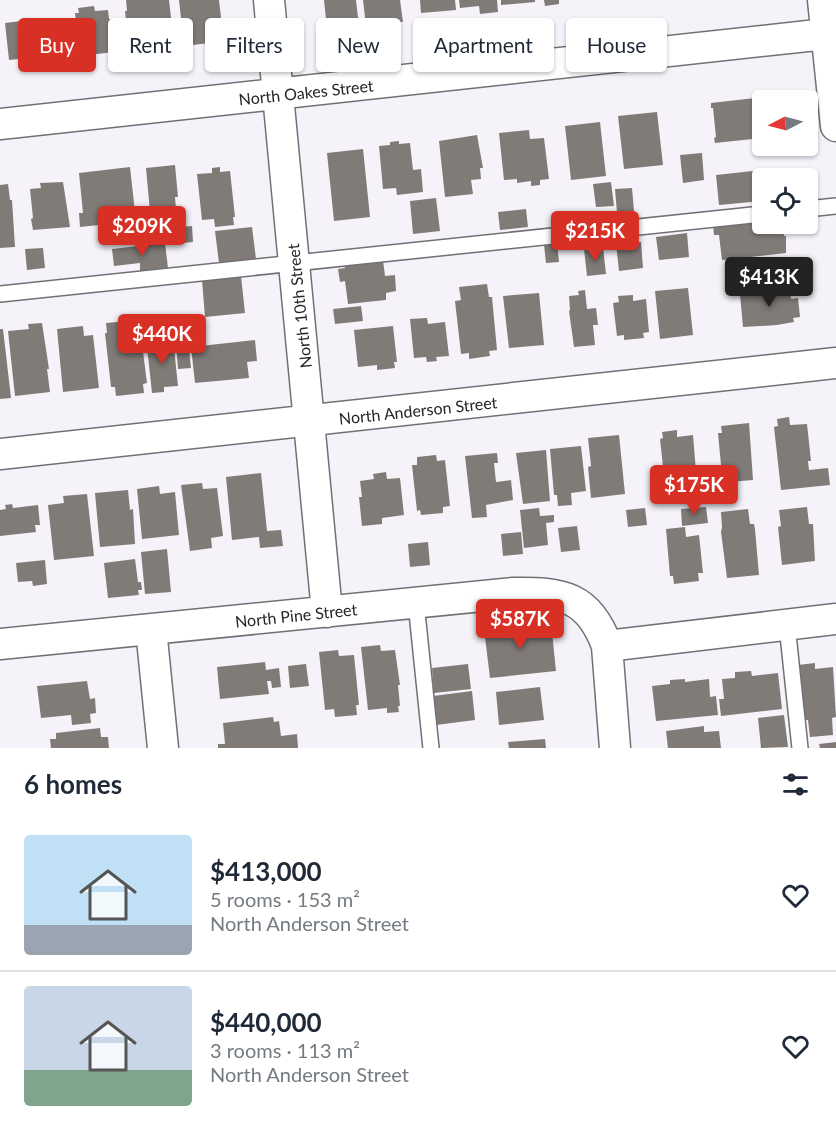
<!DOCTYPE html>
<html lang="en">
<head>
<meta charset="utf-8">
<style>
  :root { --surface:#fff; --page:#f2f2f3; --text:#1f2937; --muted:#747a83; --line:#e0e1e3; --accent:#d93025 }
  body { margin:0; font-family:Lato,sans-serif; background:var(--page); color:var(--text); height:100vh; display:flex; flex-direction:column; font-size:22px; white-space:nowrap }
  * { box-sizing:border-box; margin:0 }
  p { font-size:20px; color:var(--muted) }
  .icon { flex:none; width:33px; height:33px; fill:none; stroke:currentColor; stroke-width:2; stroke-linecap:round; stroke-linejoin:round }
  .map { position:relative; height:748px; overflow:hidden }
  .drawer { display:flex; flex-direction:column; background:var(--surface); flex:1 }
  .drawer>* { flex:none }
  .guide { position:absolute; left:18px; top:18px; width:801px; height:54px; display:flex; gap:12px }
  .needle { width:39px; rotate:264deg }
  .tools { position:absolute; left:752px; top:90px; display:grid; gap:12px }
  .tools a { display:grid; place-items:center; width:66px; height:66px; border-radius:6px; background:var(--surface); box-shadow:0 2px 4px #0004; font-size:30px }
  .price { position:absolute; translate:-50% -51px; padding:0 14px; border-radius:6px; background:var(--accent); color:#fff; font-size:20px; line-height:39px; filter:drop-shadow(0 2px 3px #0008) }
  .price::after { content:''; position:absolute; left:50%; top:36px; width:18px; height:14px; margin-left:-9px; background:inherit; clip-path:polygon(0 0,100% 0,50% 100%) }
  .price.active { background:#222; color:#fff }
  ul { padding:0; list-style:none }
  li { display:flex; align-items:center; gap:18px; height:150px; padding:0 24px }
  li+li { border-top:2px solid var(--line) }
  li span { display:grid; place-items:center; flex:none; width:168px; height:120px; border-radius:6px; color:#555 }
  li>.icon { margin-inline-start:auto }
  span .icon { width:72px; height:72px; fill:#fffc; stroke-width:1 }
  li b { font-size:26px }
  h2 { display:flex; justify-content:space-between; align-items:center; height:72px; padding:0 24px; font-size:26px }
  .pill { padding:0 21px; border-radius:6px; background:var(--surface); box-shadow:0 2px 4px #0004; font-size:21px; line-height:54px }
  .pill.active { background:var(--accent); color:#fff }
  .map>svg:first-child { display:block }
</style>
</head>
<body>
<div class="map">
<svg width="836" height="748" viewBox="0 0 836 748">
  <rect width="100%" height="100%" fill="#f5f3f9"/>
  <path fill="#807b77" d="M 126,0 L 169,0 L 173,36 L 163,37 L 163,45 L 129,49 L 125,11 L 127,11 Z
    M 179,0 L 219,0 L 223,35 L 209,36 L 209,43 L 184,46 Z
    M 324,0 L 356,0 L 359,26 L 350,27 L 350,33 L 338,34 L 337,27 L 327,29 Z
    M 363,0 L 400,0 L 403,22 L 366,26 Z
    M 420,0 L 455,0 L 456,10 L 421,13 Z
    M 459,0 L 497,0 L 498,12 L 480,14 L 479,6 L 460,8 Z
    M 501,0 L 535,0 L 535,2 L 501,5 Z
    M 544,0 L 559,0 L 559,4 L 545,6 Z
    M 94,6 L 95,11 L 108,10 L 109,19 L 112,19 L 114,52 L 80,56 L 75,13 L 79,13 L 78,8 Z
    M 46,18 L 50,56 L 9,60 L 5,23 Z
    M 773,96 L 773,100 L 762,100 L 762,138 L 715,143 L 714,138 L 716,137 L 713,108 L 711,108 L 711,103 Z
    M 657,112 L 663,165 L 624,169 L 618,116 Z
    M 600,122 L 606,176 L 571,180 L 565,126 Z
    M 529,130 L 530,139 L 544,138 L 549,179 L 540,180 L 540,185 L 531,186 L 531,181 L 517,183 L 517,179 L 504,180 L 499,133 Z
    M 477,135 L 483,168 L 480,168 L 481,179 L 471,180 L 473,194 L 445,197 L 439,141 Z
    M 399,141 L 399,144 L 410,143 L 413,170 L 421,169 L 423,192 L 397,195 L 396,188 L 383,189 L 379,146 L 390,145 L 390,142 Z
    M 363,149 L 370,217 L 334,221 L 327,153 Z
    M 702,153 L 704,180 L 683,183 L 680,155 Z
    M 175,165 L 178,197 L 175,197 L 176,209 L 150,212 L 146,168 Z
    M 130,167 L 136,221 L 80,227 L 79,213 L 83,213 L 79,173 Z
    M 220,167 L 220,172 L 230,171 L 235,217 L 233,217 L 234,225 L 215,227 L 214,219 L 202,220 L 197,174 L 212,173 L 212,168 Z
    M 781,168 L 782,178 L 762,178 L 762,201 L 719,205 L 716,175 Z
    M 63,182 L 70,227 L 33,230 L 31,219 L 33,218 L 30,189 L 41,188 L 40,183 Z
    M 611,182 L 614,206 L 596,207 L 593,184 Z
    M 8,184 L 10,200 L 12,200 L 15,247 L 0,248 L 0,185 Z
    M 632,188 L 634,211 L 617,213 L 615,189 Z
    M 436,198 L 440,231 L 413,234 L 410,201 Z
    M 526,209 L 528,227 L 500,230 L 498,212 Z
    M 762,222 L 783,224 L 784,236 L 786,236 L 786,253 L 722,260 L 719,235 L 714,235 L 713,225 L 728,223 L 728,226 Z
    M 192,226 L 193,242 L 182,243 L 181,227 Z
    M 252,227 L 256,259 L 219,263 L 215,231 Z
    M 687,233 L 689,257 L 659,260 L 656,237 Z
    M 641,242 L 643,268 L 619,271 L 616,244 Z
    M 165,243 L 168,268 L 140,271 L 140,263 L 114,266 L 112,249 Z
    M 557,243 L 559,262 L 546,263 L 544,245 Z
    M 603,247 L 606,274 L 587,276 L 584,249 Z
    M 43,248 L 45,268 L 27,270 L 25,249 Z
    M 383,260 L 385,276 L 395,275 L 396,291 L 386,293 L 386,300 L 348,304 L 345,281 L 340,282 L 338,269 L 345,268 L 344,264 Z
    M 241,276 L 245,313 L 205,317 L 202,280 Z
    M 487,284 L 489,297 L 492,297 L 497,350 L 489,351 L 490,356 L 469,359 L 469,353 L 461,354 L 455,301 L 461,300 L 459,287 Z
    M 688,288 L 693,335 L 660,339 L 655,291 Z
    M 790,288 L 791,299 L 798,298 L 800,317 L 793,318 L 794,322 L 777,325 L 743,327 L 740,294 Z
    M 585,290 L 587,309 L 596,308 L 598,325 L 593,325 L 595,345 L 574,347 L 569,311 L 570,310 L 569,296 L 579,295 L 578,291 Z
    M 539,293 L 544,345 L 509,348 L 503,296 Z
    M 633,295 L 633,301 L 646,299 L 649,332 L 643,333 L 644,338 L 624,340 L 624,335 L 617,336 L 613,303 L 619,302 L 618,296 Z
    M 361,306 L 363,321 L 335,324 L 333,309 Z
    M 198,315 L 200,338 L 178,341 L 175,317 Z
    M 427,318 L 428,324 L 445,322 L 449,356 L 436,357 L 437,361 L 427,362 L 426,357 L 414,358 L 410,319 Z
    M 139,320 L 147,383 L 143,384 L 144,393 L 116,396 L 115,387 L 111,387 L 105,333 L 107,333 L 106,323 Z
    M 42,323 L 49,369 L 47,369 L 50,392 L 15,396 L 8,331 L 29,329 L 28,324 Z
    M 83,326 L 84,336 L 93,335 L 99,388 L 63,392 L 57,329 Z
    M 393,326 L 397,362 L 394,362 L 395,368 L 377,370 L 377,365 L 358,367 L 354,330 Z
    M 0,329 L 3,329 L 11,398 L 0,399 Z
    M 173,338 L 178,386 L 164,387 L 164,392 L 152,393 L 147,347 L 154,346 L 154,340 Z
    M 255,340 L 257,361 L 247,362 L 249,378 L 195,383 L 191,347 Z
    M 188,341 L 191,368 L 178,369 L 176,342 Z
    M 789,417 L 790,425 L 807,424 L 811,461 L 808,461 L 809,470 L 828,468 L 830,485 L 781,490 L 774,427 L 778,426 L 777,419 Z
    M 749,423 L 753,480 L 728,482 L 722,496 L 707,498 L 705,485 L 710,485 L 708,466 L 721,465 L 718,433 L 722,433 L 721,426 Z
    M 677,430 L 677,437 L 693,435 L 696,472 L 694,472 L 696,486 L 670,489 L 669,475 L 664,476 L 660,439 L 663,438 L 662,432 Z
    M 619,435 L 625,494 L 591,498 L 588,467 L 591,466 L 588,438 Z
    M 581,446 L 586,491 L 571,493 L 572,505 L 558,506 L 557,495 L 554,495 L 550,449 Z
    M 546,450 L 550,501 L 523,504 L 516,453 Z
    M 497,453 L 498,463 L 494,463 L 496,482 L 511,480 L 513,500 L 486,505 L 487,517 L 472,518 L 465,456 Z
    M 436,455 L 437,461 L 445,460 L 450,506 L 443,507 L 443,513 L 421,515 L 420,510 L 417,511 L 412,465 L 417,465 L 417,457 Z
    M 386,472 L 387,479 L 400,478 L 404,515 L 382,518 L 382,524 L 362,526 L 359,497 L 362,497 L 360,481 L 374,479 L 373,474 Z
    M 261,473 L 267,531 L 281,530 L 283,546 L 260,548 L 259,537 L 232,540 L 226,477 Z
    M 202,483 L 203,489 L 217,488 L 223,536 L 211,538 L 212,548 L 190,551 L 181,485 Z
    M 159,486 L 160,494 L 175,492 L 179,535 L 142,539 L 137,489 Z
    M 128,490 L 130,510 L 133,509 L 135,544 L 100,547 L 95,493 Z
    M 87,494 L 94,556 L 54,560 L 48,505 L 64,503 L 63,496 Z
    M 12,504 L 13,508 L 38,505 L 40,525 L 35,525 L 36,532 L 0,536 L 0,510 L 6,509 L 5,505 Z
    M 706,507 L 708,523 L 682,526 L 681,509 Z
    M 807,507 L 809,524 L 813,524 L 815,561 L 782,565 L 778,527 L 781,526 L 779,510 Z
    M 539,508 L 540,516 L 554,515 L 554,522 L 546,523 L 548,545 L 524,548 L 520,510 Z
    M 645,508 L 647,525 L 628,527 L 626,510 Z
    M 748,509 L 750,524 L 754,524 L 755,529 L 759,575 L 727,578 L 721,532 L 722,527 L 721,512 Z
    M 577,526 L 580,550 L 561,552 L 558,528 Z
    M 685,527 L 686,537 L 699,535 L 703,573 L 698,573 L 699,581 L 674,584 L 673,576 L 670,576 L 666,529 Z
    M 521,532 L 523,554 L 503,556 L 501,534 Z
    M 428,542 L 430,565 L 410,567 L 408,544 Z
    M 167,549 L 171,592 L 145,594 L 141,552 Z
    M 135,559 L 138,582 L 141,582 L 142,590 L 138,590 L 139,595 L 108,598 L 104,563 Z
    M 45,560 L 47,584 L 33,586 L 32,581 L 18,582 L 16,563 Z
    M 551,622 L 556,671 L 490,678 L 484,629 Z
    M 380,645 L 381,651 L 395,650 L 400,685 L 398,685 L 400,706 L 398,706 L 399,712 L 387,713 L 387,708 L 368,710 L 361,647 Z
    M 338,650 L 339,656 L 354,655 L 359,705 L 356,705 L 357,715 L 335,717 L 334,709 L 325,710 L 319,652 Z
    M 265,662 L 266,670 L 279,668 L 281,687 L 272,688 L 271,681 L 267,681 L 269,694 L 220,699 L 217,667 Z
    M 815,663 L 815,669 L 833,667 L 836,717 L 832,718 L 833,735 L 810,737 L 808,720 L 804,720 L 798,665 Z
    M 306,664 L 309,686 L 290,688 L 288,666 Z
    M 468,664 L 471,689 L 434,693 L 432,668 Z
    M 751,671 L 752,676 L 778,673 L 782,709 L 721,716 L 719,699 L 724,699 L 722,679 L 735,678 L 735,672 Z
    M 685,679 L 685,682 L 709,679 L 710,697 L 716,696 L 718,715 L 656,721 L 652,686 L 670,684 L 670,680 Z
    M 87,681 L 90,699 L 95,698 L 96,713 L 90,714 L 91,723 L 72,725 L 71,715 L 41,718 L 37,686 Z
    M 540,687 L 544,720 L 499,725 L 496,692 Z
    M 472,691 L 475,720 L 436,725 L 433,696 Z
    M 784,715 L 788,747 L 761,748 L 758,718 Z
    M 273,717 L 274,722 L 279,721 L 281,736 L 297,734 L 298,748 L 218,748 L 218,744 L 225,744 L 223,723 Z
    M 704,726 L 704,732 L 719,731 L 721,748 L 668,748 L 666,731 Z
    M 100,728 L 101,737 L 108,737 L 109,748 L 51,748 L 50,739 L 56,739 L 56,733 Z
    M 545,739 L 546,748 L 509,748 L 508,742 Z
    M 836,742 L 836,748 L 820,748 L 819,744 Z"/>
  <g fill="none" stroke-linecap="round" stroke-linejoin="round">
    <g stroke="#727075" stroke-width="18">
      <path id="service" d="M 807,209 L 836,206
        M 0,294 L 762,214
        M 416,603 L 431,748
        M 787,625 L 800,748"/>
    </g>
    <g stroke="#727075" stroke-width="33">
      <path id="minor" d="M 269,0 L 327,612
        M 823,0 L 836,126
        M 0,124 L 826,34
        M 0,454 L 836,363
        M 151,629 L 163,748
        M 0,644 L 513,593 C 562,592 589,596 607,646 L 615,748
        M 607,646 L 836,619"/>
    </g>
    <use href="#service" stroke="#fff" stroke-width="15"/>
    <use href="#minor" stroke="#fff" stroke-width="30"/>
  </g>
  <g text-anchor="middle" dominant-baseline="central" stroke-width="4.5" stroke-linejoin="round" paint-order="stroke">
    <g font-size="16" fill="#252427" stroke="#fff">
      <text transform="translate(306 92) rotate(-6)">North Oakes Street</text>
      <text transform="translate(299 306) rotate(-96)">North 10th Street</text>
      <text transform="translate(418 410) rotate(-6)">North Anderson Street</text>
      <text transform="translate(296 615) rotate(-6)">North Pine Street</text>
    </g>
  </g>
</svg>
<div class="tools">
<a><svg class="needle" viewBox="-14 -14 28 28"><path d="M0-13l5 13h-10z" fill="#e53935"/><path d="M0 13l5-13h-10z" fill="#747a83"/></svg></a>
<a><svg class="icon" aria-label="locate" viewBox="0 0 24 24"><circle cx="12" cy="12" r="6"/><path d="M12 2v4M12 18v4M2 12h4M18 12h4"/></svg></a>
</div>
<b class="price" style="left:142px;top:257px">$209K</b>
<b class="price" style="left:595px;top:262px">$215K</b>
<b class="price active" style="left:769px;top:308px">$413K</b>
<b class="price" style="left:162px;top:365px">$440K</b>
<b class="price" style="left:694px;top:516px">$175K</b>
<b class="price" style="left:520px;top:650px">$587K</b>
<div class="guide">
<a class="pill active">Buy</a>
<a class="pill">Rent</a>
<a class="pill">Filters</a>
<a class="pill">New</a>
<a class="pill">Apartment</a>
<a class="pill">House</a>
</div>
</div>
<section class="drawer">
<h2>6 homes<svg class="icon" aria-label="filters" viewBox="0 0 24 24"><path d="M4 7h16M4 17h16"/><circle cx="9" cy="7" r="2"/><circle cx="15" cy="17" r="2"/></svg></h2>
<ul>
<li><span style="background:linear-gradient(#bfe0f5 75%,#9aa5b1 0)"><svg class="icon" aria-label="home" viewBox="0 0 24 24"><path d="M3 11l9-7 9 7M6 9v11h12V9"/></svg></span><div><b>$413,000</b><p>5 rooms · 153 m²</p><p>North Anderson Street</p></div><svg class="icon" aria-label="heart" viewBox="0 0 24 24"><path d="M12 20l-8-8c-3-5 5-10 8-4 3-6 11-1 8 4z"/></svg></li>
<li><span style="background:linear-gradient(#c9d6e8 70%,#7fa58c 0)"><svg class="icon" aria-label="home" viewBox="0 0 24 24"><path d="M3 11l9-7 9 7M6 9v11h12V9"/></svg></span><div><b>$440,000</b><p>3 rooms · 113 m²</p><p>North Anderson Street</p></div><svg class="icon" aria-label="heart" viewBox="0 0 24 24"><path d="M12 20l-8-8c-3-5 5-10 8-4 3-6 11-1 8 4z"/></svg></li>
</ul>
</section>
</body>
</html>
